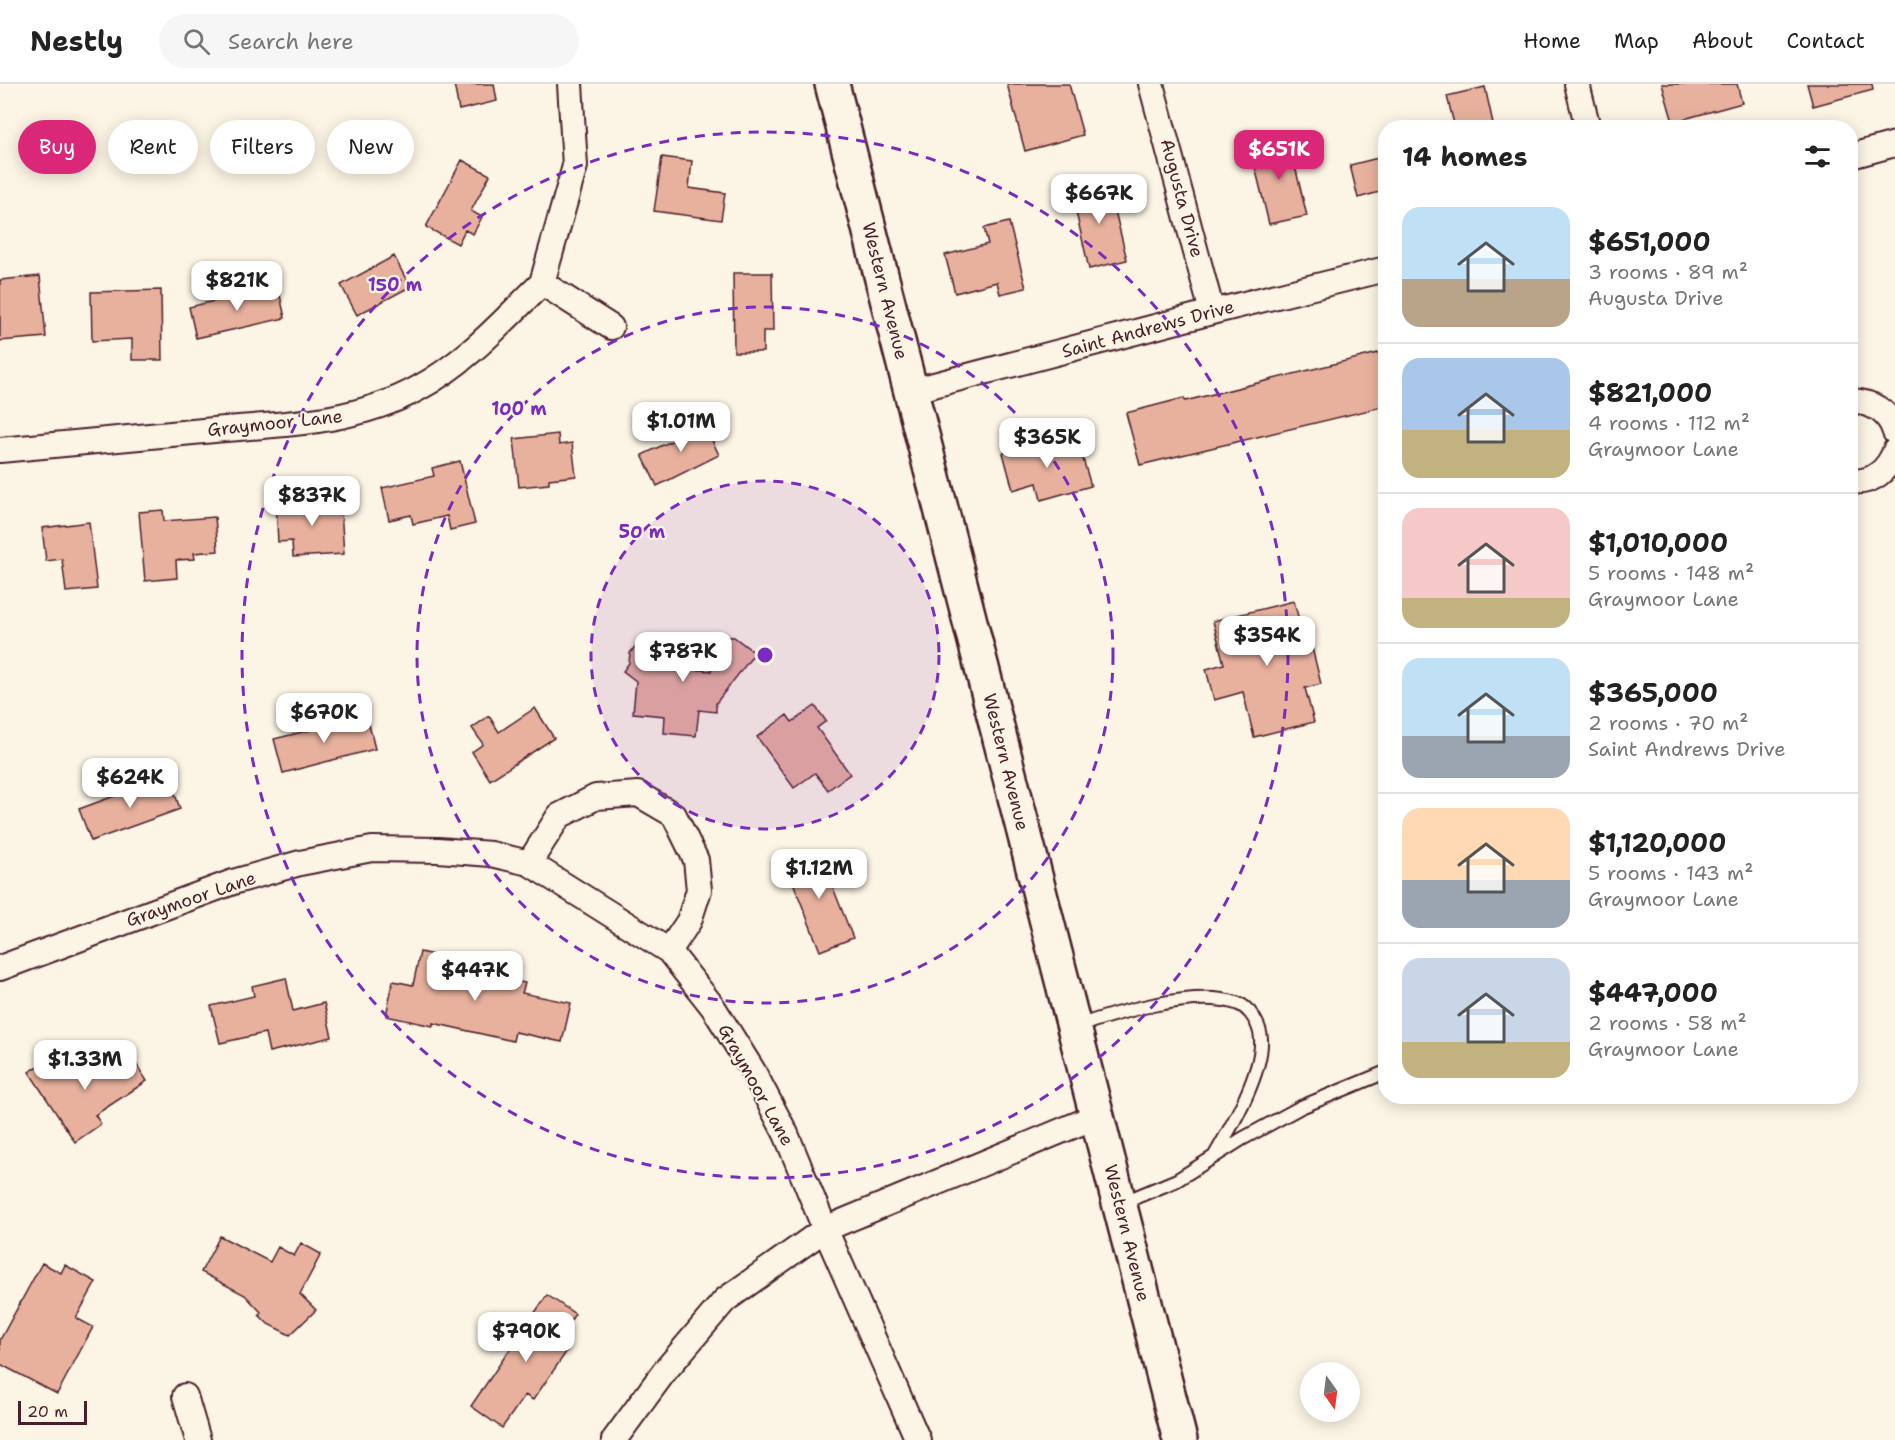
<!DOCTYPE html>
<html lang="en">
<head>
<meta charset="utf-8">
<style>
  :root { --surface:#fff; --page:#f6f6f6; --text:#222; --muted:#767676; --line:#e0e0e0; --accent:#db2777 }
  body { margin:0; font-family:"Shantell Sans",sans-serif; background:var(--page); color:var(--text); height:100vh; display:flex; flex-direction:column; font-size:22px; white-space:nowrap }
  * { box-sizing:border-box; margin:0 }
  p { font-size:20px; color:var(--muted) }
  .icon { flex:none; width:33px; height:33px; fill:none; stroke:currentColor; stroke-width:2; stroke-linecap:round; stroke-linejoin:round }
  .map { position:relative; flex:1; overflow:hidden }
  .side { position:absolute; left:1378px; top:36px; width:480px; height:984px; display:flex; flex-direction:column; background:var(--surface); border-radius:24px; box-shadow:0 3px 15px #0003 }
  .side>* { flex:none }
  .hud { position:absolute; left:18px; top:36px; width:570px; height:54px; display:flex; gap:12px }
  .needle { width:39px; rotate:166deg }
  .controls { position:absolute; left:1300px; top:1278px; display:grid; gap:12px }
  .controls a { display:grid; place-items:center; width:60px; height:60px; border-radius:50%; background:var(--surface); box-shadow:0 3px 15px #0003; font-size:30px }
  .scale { position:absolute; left:18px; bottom:15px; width:69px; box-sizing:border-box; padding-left:6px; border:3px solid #4a1f2b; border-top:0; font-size:16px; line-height:21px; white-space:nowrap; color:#4a1f2b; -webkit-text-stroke:4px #fcf5e5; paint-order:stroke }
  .price { position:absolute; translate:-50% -51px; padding:0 14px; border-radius:12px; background:#fff; color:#222; font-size:20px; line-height:39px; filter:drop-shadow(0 2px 3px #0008) }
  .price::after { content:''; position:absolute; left:50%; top:36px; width:18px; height:14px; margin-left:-9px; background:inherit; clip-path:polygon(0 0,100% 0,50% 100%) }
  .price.selected { background:var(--accent); color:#fff }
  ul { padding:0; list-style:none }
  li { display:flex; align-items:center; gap:18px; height:150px; padding:0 24px }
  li+li { border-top:2px solid var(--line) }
  li span { display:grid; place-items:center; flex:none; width:168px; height:120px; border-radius:18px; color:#555 }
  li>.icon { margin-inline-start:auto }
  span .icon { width:72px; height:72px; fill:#fffc; stroke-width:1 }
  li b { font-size:26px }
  h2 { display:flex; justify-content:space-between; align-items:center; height:72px; padding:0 24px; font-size:26px }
  .tag { padding:0 21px; border-radius:27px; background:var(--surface); box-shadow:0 3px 15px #0003; font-size:21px; line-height:54px }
  .tag.selected { background:var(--accent); color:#fff }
  header { display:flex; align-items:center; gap:36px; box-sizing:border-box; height:84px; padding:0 30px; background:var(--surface); border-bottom:2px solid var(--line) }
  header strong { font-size:28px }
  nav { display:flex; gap:33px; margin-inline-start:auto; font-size:21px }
  .search { width:420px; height:54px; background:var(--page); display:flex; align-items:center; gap:15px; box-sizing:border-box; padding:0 21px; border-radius:33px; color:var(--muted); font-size:22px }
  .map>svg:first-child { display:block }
</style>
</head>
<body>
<header>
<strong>Nestly</strong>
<div class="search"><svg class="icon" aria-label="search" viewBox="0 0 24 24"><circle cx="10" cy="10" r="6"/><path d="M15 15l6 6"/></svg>Search here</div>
<nav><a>Home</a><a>Map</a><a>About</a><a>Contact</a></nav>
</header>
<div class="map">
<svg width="1895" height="1356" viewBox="0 0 1895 1356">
  <rect width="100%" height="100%" fill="#fcf5e5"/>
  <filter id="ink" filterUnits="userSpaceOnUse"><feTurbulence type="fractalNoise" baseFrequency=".0167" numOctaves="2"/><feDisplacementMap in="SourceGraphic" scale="12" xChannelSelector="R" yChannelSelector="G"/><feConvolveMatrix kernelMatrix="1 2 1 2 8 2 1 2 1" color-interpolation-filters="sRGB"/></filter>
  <g filter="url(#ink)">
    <path fill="#e8b19e" stroke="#4a1f2b" stroke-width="1.5" d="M 454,0 L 494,0 L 497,17 L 459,26 Z
      M 1007,0 L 1069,0 L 1083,51 L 1025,67 Z
      M 1662,0 L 1737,0 L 1742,19 L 1673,38 Z
      M 1807,0 L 1872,0 L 1873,6 L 1813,22 Z
      M 1485,3 L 1494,44 L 1455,44 L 1447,12 Z
      M 1288,53 L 1307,132 L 1269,140 L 1250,62 Z
      M 1386,72 L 1386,106 L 1358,114 L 1350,81 Z
      M 662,73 L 692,77 L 689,104 L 725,109 L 721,136 L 654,127 Z
      M 462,76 L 490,91 L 471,127 L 482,133 L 473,150 L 465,146 L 458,160 L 426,143 Z
      M 1108,98 L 1127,176 L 1089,185 L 1071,106 Z
      M 1009,138 L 1026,204 L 1000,210 L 997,198 L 955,209 L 945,171 L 988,160 L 984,144 Z
      M 394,172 L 410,203 L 357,231 L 341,201 Z
      M 733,189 L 772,189 L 773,247 L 763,247 L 763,268 L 734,268 Z
      M 40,192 L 46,253 L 0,257 L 0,196 Z
      M 278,202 L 285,234 L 196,254 L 189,223 Z
      M 161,206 L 162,276 L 132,276 L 132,255 L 92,257 L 91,208 Z
      M 1386,267 L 1386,322 L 1140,381 L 1126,329 L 1184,314 L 1185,317 Z
      M 701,333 L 719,371 L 657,402 L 642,371 L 682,352 L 678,344 Z
      M 558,350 L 559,361 L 572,359 L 576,392 L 549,395 L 549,400 L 519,403 L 514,355 Z
      M 1064,353 L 1069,371 L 1081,368 L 1091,402 L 1041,416 L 1037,399 L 1013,406 L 1003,369 Z
      M 460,377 L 475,440 L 450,446 L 447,432 L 413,440 L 411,431 L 389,436 L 382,404 L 434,392 L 432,384 Z
      M 340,412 L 344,470 L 293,473 L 292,457 L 278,458 L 276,420 L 305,419 L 305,415 Z
      M 163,426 L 164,437 L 215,433 L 218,467 L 194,469 L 195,475 L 176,476 L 177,494 L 145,497 L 139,428 Z
      M 89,438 L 97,505 L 66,508 L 62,475 L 46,477 L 42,444 Z
      M 1294,517 L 1300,540 L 1306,539 L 1321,600 L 1305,604 L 1314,638 L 1254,653 L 1243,608 L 1214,616 L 1206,585 L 1224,580 L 1213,537 Z
      M 720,552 L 734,553 L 755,569 L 716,619 L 716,628 L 699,626 L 696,652 L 664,649 L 665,632 L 633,629 L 636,597 L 623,587 L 629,579 L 630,569 L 638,559 L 649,560 L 662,570 L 678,571 L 677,584 L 711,587 L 715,560 Z
      M 815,622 L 826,637 L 817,644 L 850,690 L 828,706 L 815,689 L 794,704 L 757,653 L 787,631 L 792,638 Z
      M 535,624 L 554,654 L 490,696 L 472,668 L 483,660 L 472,644 L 489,632 L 499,648 Z
      M 367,632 L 375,665 L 283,689 L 274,655 Z
      M 169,692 L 180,725 L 91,757 L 79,725 Z
      M 818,766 L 853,854 L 820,867 L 785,778 Z
      M 420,868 L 467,878 L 466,886 L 525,899 L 522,909 L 571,919 L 562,958 L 515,948 L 513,957 L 433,939 L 433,942 L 386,932 L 393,897 L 413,901 Z
      M 286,894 L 293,927 L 324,919 L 332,953 L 269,968 L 265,949 L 220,959 L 211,922 L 254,912 L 252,902 Z
      M 60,968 L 82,1000 L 129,969 L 147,997 L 95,1031 L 101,1040 L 75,1058 L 29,988 Z
      M 220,1152 L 270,1178 L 278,1163 L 294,1172 L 301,1159 L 321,1170 L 300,1210 L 316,1226 L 290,1251 L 268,1240 L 259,1231 L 261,1228 L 245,1211 L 201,1188 Z
      M 42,1179 L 61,1189 L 65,1181 L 96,1198 L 76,1234 L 93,1243 L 57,1310 L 0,1280 L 0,1256 Z
      M 547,1211 L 575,1230 L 556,1258 L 567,1267 L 533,1316 L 525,1311 L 502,1344 L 471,1322 Z"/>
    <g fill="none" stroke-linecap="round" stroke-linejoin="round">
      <g stroke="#4a1f2b" stroke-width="16">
        <path id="lane" d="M 1075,943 C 1115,929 1195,905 1236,919 C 1250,923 1260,941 1261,955 C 1263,989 1231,1043 1214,1073
          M 1122,1119 L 1177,1096 L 1242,1055 L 1301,1023 L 1386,988"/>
      </g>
      <g stroke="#4a1f2b" stroke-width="28">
        <path id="street" d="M 1151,0 L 1212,228
          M 1577,0 L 1588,44
          M 1851,72 L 1895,60
          M 542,199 L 575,82 L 570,0
          M 911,307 L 1212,228 L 1386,185
          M 1851,317 C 1872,318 1889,327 1895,348
          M 0,366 C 71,360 142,353 214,346 C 283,340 355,339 417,305 C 466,279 503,237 542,199 L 611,243
          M 1851,397 C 1872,400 1888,386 1895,367
          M 529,779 L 669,867 L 713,923 L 753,987 L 786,1050 L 825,1145 L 918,1356
          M 0,884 L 233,798 L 300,779 L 372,765 L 438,766 L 491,770 L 529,779 L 559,732 L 596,713 L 638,710 L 674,731 L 696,776 L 699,806 L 689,837 L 669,867
          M 185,1312 L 198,1356
          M 614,1356 L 664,1288 L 725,1216 L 825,1145 L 1097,1032"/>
      </g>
      <g stroke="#4a1f2b" stroke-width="38">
        <path id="secondary" d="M 832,0 L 1180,1356"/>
      </g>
      <use href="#lane" stroke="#fcf5e5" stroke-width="12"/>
      <use href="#street" stroke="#fcf5e5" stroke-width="24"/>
      <use href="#secondary" stroke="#fcf5e5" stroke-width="33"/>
    </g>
  </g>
  <circle cx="765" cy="571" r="174" fill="#7b2cbf" fill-opacity=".12"/>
  <g fill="none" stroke="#7b2cbf" stroke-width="3" stroke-dasharray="10 8">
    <circle cx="765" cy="571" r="174"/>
    <circle cx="765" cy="571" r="348"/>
    <circle cx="765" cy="571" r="523"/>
  </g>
  <g text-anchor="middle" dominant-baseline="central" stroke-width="4.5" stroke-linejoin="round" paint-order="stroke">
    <g font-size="18" fill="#4a1f2b" stroke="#fcf5e5">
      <text transform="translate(1182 114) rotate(75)">Augusta Drive</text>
      <text transform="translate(885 207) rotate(76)">Western Avenue</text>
      <text transform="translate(1148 245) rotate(-15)">Saint Andrews Drive</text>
      <text transform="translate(275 339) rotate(-6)">Graymoor Lane</text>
      <text transform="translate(1006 678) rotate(76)">Western Avenue</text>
      <text transform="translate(191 815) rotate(-19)">Graymoor Lane</text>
      <text transform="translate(756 1001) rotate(61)">Graymoor Lane</text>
      <text transform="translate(1127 1149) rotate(76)">Western Avenue</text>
    </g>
  </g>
  <circle cx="765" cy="571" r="9" fill="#7b2cbf" stroke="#fcf5e5" stroke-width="3"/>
  <g font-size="18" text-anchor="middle" font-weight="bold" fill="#7b2cbf" stroke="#fcf5e5" stroke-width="4.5" stroke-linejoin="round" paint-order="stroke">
    <text x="395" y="207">150 m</text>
    <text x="519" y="331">100 m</text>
    <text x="642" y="454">50 m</text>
  </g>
</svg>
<div class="controls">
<a><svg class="needle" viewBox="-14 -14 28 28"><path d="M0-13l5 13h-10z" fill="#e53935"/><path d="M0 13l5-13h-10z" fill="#767676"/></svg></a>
</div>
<div class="scale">20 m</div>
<b class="price selected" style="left:1279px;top:97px">$651K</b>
<b class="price" style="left:1099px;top:141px">$667K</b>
<b class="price" style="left:237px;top:228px">$821K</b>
<b class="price" style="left:681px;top:369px">$1.01M</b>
<b class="price" style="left:1047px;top:385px">$365K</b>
<b class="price" style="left:312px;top:443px">$837K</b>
<b class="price" style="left:1267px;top:583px">$354K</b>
<b class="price" style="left:683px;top:599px">$787K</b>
<b class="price" style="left:324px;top:660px">$670K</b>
<b class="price" style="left:130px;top:725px">$624K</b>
<b class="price" style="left:819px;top:816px">$1.12M</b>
<b class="price" style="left:475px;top:918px">$447K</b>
<b class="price" style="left:85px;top:1007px">$1.33M</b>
<b class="price" style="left:526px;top:1279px">$790K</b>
<div class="hud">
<a class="tag selected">Buy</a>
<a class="tag">Rent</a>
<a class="tag">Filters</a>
<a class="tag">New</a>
</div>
<section class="side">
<h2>14 homes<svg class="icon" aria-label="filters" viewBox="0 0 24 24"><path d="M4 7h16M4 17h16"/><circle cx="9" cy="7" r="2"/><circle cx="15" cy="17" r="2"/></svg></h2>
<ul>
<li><span style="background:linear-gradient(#bfe0f5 60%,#b9a48a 0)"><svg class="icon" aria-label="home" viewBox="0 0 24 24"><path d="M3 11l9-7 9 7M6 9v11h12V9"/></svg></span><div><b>$651,000</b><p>3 rooms · 89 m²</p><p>Augusta Drive</p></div></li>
<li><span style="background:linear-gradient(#a9c7e8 60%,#c2b280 0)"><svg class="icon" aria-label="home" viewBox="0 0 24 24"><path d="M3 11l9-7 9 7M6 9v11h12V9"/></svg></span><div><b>$821,000</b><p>4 rooms · 112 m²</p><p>Graymoor Lane</p></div></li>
<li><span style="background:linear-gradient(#f6c9c9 75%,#c2b280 0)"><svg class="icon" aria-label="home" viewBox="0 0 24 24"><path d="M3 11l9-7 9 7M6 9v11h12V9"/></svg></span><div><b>$1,010,000</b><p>5 rooms · 148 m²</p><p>Graymoor Lane</p></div></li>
<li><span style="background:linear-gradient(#bfe0f5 65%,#9aa5b1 0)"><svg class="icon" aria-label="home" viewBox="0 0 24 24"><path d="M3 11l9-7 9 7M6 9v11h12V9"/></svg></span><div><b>$365,000</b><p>2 rooms · 70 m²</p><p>Saint Andrews Drive</p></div></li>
<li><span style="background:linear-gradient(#ffd9b3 60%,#9aa5b1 0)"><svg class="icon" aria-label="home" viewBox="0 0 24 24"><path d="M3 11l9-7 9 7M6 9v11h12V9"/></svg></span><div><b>$1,120,000</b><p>5 rooms · 143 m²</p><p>Graymoor Lane</p></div></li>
<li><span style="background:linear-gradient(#c9d6e8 70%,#c2b280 0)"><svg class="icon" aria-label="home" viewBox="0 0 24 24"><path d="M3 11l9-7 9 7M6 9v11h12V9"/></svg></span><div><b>$447,000</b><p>2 rooms · 58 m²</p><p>Graymoor Lane</p></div></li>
</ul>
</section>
</div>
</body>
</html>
